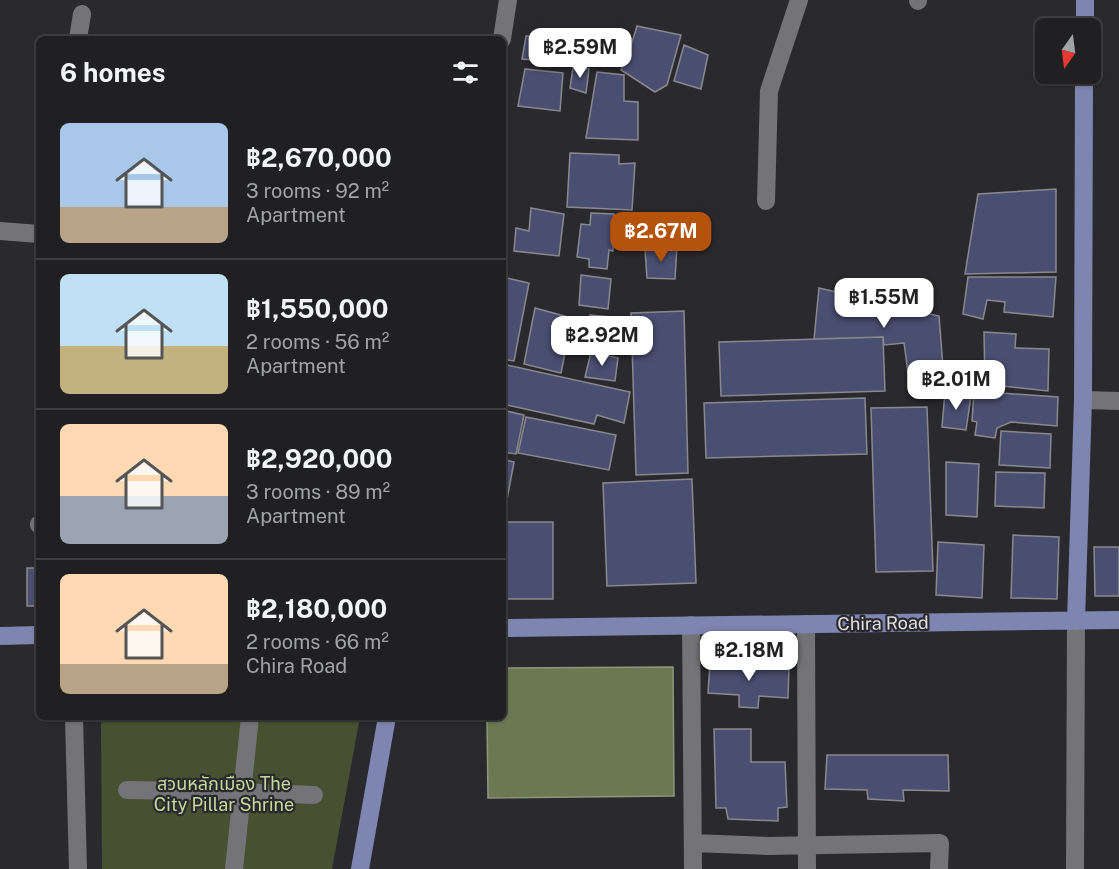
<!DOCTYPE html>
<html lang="en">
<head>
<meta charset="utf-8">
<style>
  :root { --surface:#202022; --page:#28282a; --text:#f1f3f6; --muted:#a2a3a5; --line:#3d3e40; --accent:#b45309 }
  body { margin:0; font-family:"Public Sans","Noto Sans Thai",sans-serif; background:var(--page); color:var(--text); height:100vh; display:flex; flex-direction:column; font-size:22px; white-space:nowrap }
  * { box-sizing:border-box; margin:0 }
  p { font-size:20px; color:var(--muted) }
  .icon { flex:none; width:33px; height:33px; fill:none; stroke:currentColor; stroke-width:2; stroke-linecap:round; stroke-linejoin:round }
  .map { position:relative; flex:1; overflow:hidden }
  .side { position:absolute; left:36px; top:36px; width:470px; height:684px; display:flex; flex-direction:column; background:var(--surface); border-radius:9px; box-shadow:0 2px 4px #0004,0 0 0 2px var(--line) }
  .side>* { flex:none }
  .needle { width:39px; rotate:194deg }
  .tools { position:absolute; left:1035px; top:18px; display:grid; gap:12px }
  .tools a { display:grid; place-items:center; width:66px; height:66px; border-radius:9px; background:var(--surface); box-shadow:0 2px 4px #0004,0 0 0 2px var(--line); font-size:30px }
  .price { position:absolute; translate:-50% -51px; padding:0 14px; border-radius:12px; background:#fff; color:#222; font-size:20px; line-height:39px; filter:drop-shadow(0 2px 3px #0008) }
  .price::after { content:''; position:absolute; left:50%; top:36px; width:18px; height:14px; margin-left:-9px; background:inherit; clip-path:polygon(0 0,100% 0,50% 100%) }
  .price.active { background:var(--accent); color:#fff }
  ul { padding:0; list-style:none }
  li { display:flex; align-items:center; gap:18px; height:150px; padding:0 24px }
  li+li { border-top:2px solid var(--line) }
  li span { display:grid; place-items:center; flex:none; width:168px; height:120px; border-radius:9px; color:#555 }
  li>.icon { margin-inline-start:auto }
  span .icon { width:72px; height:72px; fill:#fffc; stroke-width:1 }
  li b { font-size:26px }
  h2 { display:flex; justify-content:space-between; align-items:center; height:72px; padding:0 24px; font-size:26px }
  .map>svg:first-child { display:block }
</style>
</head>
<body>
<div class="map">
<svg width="1119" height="869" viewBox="0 0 1119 869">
  <rect width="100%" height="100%" fill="#2a2a2e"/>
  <path fill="#475131" d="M 101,717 L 360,717 L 332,869 L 102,869 Z"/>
  <path fill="#6b7852" stroke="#8e977d" stroke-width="1.5" d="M 673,667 L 674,796 L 488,798 L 487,717 L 502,717 L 503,668 Z"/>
  <path fill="#4a4f72" stroke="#89898d" stroke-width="1.5" d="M 637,26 L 681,35 L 667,85 L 655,92 L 621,70 L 629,52 Z
    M 585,34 L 604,38 L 602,64 L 580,61 Z
    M 526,36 L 567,39 L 567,63 L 522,59 Z
    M 684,45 L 708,55 L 701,89 L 674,81 Z
    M 573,67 L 589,69 L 586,93 L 570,88 Z
    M 525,69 L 563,73 L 560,111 L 518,106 Z
    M 597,72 L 624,75 L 624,101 L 638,102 L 638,140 L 586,138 Z
    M 570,153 L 619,155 L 619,164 L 635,163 L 632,210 L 567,207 Z
    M 1056,189 L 1056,272 L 965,274 L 978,194 Z
    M 531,208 L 564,214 L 559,256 L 514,251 L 516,228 L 529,231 Z
    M 591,213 L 614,214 L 613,251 L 609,250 L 607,269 L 589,267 L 589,259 L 577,257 L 581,224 L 590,225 Z
    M 677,247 L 675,279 L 647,278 L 645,250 Z
    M 581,275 L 611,279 L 608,309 L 579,305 Z
    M 502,277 L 529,283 L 514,361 L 502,359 Z
    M 968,277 L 1056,277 L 1053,317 L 1004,312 L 1005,302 L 987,300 L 983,319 L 963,314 Z
    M 819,288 L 939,316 L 944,379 L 909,380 L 904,343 L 884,345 L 883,337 L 814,339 Z
    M 535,308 L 572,318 L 561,373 L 524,364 Z
    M 684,311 L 688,473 L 636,475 L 631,313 Z
    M 590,315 L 622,318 L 618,348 L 587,346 Z
    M 984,332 L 1016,334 L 1015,348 L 1049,349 L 1048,391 L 985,384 Z
    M 883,337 L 885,391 L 721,396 L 719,342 Z
    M 591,352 L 618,358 L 615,381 L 585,377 Z
    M 502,364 L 630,392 L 624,423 L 597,415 L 594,424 L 502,404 Z
    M 945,391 L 971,396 L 966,430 L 942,427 Z
    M 974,391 L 1058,397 L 1057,426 L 1011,422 L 997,428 L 995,438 L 975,435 L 977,422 L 972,421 Z
    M 865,398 L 867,454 L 706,458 L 704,403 Z
    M 927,407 L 933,571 L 876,572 L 871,408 Z
    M 502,410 L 524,415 L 516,454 L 502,452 Z
    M 526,417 L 616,435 L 609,470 L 518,453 Z
    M 1001,431 L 1051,434 L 1050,468 L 999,465 Z
    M 502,459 L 514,462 L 506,505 L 502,504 Z
    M 946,462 L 979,464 L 977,517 L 946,515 Z
    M 996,472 L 1045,473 L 1044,508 L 995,506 Z
    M 692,479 L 696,583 L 607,586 L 603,483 Z
    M 502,522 L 553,522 L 553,599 L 502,599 Z
    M 1013,535 L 1059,537 L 1057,599 L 1011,598 Z
    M 938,542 L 984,545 L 982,598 L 936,595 Z
    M 1094,547 L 1119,547 L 1119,596 L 1095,596 Z
    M 27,568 L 39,568 L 39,606 L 27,606 Z
    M 710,663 L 789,667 L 788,698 L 759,696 L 758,708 L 739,707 L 739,695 L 708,693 Z
    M 714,729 L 751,729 L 751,762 L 785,762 L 787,807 L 778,808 L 778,821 L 728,819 L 726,808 L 716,808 Z
    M 827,755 L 948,755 L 949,791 L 903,790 L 904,801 L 868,799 L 867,790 L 825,789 Z"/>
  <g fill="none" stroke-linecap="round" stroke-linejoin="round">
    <path stroke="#747478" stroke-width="18" d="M 918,1 L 918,0
      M 78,39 L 82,14
      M 502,39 L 508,0
      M 766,201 L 769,91 L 799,0
      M 0,231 L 39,234
      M 1083,400 L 1119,401
      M 39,525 L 39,524
      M 806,624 L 807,869
      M 691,625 L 693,869
      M 74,717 L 78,869
      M 127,790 L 242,792 L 314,795
      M 693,843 L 768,846 L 940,843 L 939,869
      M 234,869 L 250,717
      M 1075,869 L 1076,621"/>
    <path stroke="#7f85b1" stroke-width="18" d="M 1085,28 L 1085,0
      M 1076,621 L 1083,400 L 1084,74
      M 502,628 L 1119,620
      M 0,636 L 39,635
      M 360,869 L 387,717"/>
  </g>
  <g text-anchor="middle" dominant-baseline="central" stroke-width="4.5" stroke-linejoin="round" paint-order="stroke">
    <g font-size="18" fill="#e0e0e2" stroke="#2a2a2e">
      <text transform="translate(883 623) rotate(-1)">Chira Road</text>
    </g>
    <g font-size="18" fill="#c4da9a" stroke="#2a2a2e">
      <text x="224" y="783">สวนหลักเมือง The<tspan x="224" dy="21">City Pillar Shrine</tspan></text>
    </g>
  </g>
</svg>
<div class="tools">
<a><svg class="needle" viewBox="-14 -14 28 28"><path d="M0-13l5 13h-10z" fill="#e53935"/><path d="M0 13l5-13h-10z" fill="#a2a3a5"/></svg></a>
</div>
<b class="price" style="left:580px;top:79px">฿2.59M</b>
<b class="price active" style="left:661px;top:263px">฿2.67M</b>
<b class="price" style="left:884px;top:329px">฿1.55M</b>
<b class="price" style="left:602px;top:367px">฿2.92M</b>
<b class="price" style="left:956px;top:411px">฿2.01M</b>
<b class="price" style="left:749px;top:682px">฿2.18M</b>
<section class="side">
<h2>6 homes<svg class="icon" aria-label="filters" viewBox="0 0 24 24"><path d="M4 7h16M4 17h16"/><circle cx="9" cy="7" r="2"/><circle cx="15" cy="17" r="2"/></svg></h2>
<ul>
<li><span style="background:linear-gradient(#a9c7e8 70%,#b9a48a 0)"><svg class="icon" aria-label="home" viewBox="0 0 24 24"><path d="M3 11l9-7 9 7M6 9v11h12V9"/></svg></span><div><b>฿2,670,000</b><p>3 rooms · 92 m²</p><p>Apartment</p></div></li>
<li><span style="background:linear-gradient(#bfe0f5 60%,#c2b280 0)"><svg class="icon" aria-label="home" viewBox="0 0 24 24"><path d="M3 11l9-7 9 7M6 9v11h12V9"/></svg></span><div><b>฿1,550,000</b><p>2 rooms · 56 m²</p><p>Apartment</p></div></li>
<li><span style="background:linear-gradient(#ffd9b3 60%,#9aa5b1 0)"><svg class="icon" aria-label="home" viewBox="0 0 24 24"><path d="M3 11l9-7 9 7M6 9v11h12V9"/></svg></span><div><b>฿2,920,000</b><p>3 rooms · 89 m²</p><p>Apartment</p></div></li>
<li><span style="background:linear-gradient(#ffd9b3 75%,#b9a48a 0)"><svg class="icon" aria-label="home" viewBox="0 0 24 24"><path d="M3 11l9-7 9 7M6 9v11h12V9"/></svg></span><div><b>฿2,180,000</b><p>2 rooms · 66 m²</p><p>Chira Road</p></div></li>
</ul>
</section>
</div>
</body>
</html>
